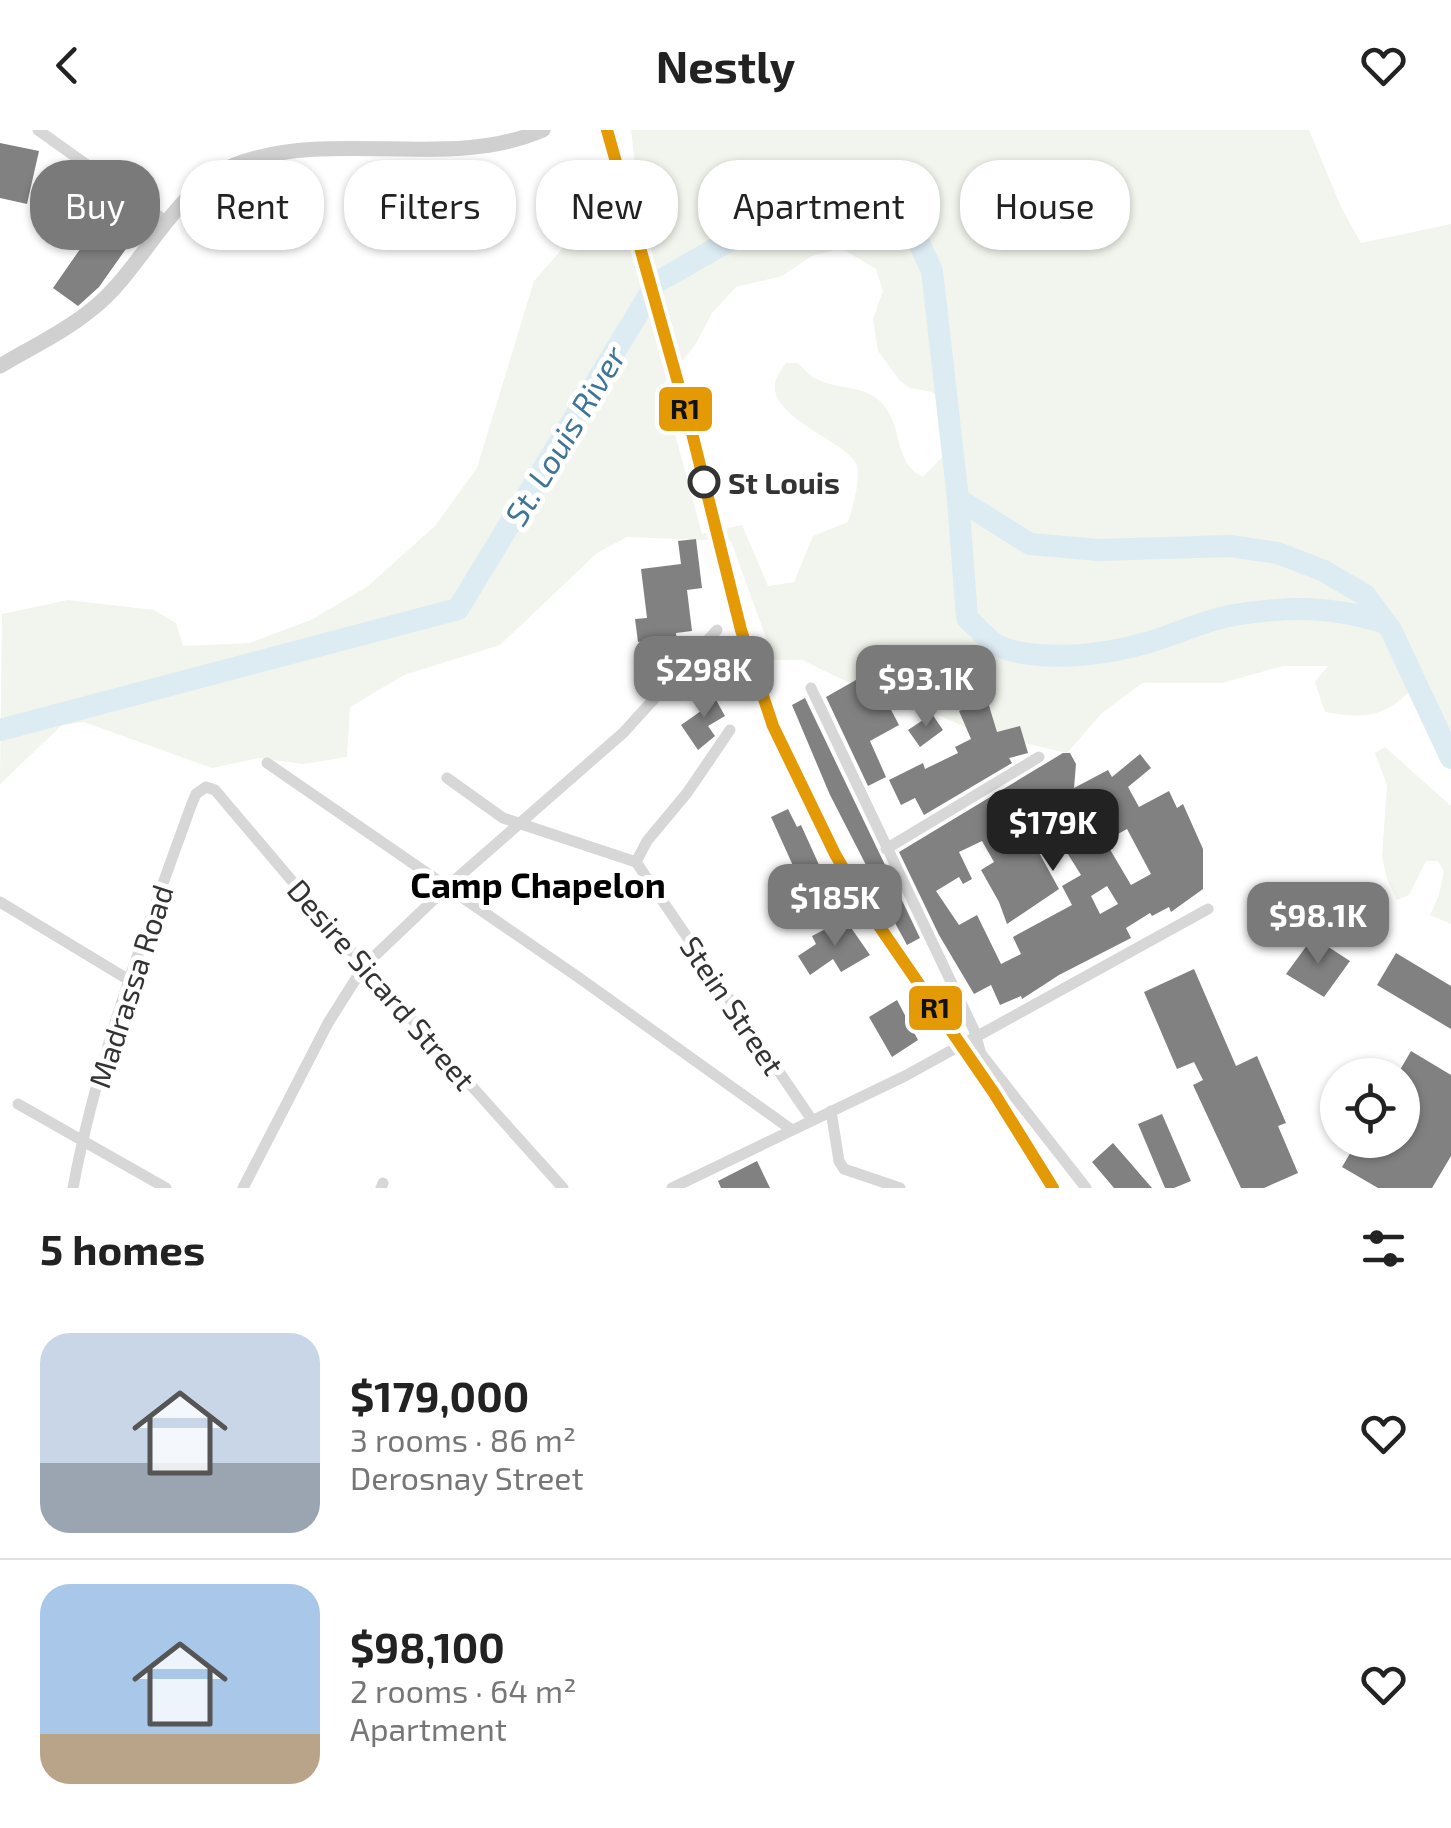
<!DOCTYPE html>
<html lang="en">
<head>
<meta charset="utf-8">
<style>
  :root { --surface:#fff; --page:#f6f6f6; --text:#222; --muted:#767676; --line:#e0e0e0; --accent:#7a7a7a }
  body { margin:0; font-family:"Exo 2",sans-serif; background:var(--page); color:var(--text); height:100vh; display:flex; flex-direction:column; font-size:38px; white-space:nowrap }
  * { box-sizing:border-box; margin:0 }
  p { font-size:32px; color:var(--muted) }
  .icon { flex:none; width:55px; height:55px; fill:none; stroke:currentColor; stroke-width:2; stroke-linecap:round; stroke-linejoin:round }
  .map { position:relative; height:1058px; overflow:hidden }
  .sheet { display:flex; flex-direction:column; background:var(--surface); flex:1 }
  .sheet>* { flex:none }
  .guide { position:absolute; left:30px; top:30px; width:1392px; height:90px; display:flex; gap:20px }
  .buttons { position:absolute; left:1320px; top:928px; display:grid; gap:20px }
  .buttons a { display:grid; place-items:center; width:100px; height:100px; border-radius:50%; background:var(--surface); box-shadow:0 2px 8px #0004; font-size:50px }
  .price { position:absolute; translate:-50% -85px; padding:0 22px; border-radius:20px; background:var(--accent); color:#fff; font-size:32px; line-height:65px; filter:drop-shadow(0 2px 5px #0008) }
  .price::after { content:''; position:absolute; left:50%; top:60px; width:30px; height:22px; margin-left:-15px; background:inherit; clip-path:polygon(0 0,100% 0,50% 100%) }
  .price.on { background:#222; color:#fff }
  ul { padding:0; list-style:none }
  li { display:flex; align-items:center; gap:30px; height:250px; padding:0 40px }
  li+li { border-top:2px solid var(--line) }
  li span { display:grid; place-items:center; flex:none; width:280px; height:200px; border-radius:30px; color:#555 }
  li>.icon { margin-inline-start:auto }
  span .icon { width:120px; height:120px; fill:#fffc; stroke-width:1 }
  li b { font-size:42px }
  h2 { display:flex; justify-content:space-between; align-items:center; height:120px; padding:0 40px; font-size:42px }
  .chip { padding:0 35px; border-radius:40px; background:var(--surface); box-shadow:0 2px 8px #0004; font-size:35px; line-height:90px }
  .chip.on { background:var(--accent); color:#fff }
  header { display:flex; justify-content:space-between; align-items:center; height:130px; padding:0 40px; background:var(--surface); font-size:45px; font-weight:700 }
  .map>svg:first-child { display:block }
</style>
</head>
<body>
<header><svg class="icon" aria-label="back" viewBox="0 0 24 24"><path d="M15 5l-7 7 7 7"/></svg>Nestly<svg class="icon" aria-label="heart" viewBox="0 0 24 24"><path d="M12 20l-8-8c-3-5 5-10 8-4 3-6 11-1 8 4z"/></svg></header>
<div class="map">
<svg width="1451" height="1058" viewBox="0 0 1451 1058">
  <rect width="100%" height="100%" fill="#fff"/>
  <path fill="#f1f5ed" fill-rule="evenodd" d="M 631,0 L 1309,0 L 1341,77 L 1361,113 L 1451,94 L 1451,604 L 1431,571 L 1413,558 C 1385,588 1363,589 1325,582 L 1315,552 L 1328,536 L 1283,536 L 1222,553 L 1142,553 L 1102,583 L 1067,623 L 973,601 L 935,583 L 899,577 L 802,530 L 774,530 L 731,411 L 627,407 L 597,423 L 500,515 L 404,545 L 350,577 L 347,627 L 303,634 L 259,628 L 212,638 L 84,592 L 62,595 L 0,654 L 2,484 L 68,470 L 154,480 L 176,493 L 183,516 L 249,513 L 311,490 L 368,456 L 435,396 L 477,338 L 534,151 L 569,111 L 587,99 L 604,103 L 641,85 ZM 835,120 L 846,121 L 876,139 L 883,161 L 873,189 L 878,221 L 900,251 L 910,258 L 932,262 L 950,278 L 948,321 L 923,347 C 893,333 903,295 882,273 C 863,254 838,260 816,249 C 810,246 803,238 798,233 L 786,233 C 782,239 776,247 775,254 C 770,289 852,314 857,336 C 860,354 853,376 848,392 L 813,406 L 794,452 L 768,456 L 742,395 L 702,404 L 662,256 L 695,215 L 712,183 L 736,157 L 782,146 L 812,126 Z
    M 1385,617 L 1451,676 L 1451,794 L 1430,785 L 1439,765 L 1444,741 L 1438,731 L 1426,731 L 1409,765 L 1397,770 L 1387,749 L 1382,727 L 1387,655 L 1375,623 Z"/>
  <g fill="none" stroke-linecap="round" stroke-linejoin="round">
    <path stroke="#ddebf3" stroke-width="22" d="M 958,369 L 967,488 C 976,496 985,507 995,514 C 1007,521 1026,524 1040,525 C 1078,528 1116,522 1153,511 C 1181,502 1206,490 1234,485 C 1290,476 1332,476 1386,493
      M 0,600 L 458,479 L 657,152 L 764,91 L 806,75 L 844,70 L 886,79 L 915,104 L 932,141 L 958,369 L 1030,414 L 1099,420 L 1230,416 L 1278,423 L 1324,441 L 1365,465 L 1391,500 L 1451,628"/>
  </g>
  <path fill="#818181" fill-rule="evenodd" d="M 0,13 L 39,21 L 27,74 L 0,68 Z
    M 85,73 L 135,106 L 99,157 L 78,176 L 53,158 L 85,112 L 67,100 Z
    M 696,409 L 702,458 L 687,460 L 692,501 L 676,503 L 678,525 L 652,528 L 650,510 L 638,512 L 635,489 L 647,488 L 641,439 L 681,434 L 678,411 Z
    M 877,538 L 893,568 L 887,572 L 899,595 L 870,611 L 886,647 L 868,656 L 826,567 Z
    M 711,561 L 725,586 L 708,596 L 715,606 L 698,620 L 681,595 L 701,581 L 695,570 Z
    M 805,568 L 920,808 L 907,815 L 895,793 L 891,794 L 880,772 L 886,768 L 877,751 L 870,755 L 860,738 L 866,735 L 830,665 L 792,575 Z
    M 987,569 L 997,602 L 1020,596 L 1028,623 L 1009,628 L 1012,633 L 924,685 L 915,668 L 901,675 L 889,650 L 923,633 L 925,639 L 958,623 L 955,617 L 971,609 L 959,581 Z
    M 932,584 L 943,600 L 920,617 L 908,600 Z
    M 1063,623 L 1070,623 L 1076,634 L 1074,658 L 1108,640 L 1112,647 L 1140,624 L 1151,638 L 1128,657 L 1139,677 L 1169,661 L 1177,678 L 1183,674 L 1203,719 L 1203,759 L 1171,782 L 1169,777 L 1152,786 L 1150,783 L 1126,798 L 1131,808 L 1059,845 L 1022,869 L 1021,866 L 1000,875 L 991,855 L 974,864 L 939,805 L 899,722 ZM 1044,686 L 1081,745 L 1062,756 L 1072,775 L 1013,807 L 1021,824 L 1001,834 L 977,785 L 959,795 L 936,761 L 959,747 L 963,754 L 972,749 L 959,722 L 982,711 L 994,732 L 981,740 L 999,772 L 1007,794 L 1059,759 L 1025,697 ZM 1127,699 L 1151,744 L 1131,755 L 1105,711 ZM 1107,756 L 1118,774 L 1100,784 L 1091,766 Z
    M 788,679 L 797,697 L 801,695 L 820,737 L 799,749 L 771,687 Z
    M 808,753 L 824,781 L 803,793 L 788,764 Z
    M 845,789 L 870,825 L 841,842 L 833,829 L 810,845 L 798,826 L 816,814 L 812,806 Z
    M 1313,807 L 1350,831 L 1324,867 L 1286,844 Z
    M 1396,823 L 1451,856 L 1451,899 L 1377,855 Z
    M 1194,839 L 1236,936 L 1257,926 L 1286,993 L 1278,996 L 1298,1043 L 1264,1058 L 1241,1058 L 1193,955 L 1203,950 L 1194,932 L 1177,939 L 1144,862 Z
    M 897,870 L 918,910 L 892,927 L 869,887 Z
    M 1411,921 L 1451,945 L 1451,1026 L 1432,1058 L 1378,1058 L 1342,1037 L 1358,1010 L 1402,1010 L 1402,945 L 1397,945 Z
    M 1162,984 L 1191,1051 L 1174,1058 L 1165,1058 L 1138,994 Z
    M 1113,1013 L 1152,1058 L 1114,1058 L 1092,1032 Z
    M 757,1031 L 770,1058 L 721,1058 L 718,1051 Z"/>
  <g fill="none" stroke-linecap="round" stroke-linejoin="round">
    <path stroke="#d7d7d7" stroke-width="11" d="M 38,0 L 167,92
      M 811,558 L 974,900 L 981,924 L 1086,1058
      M 267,633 L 578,847 L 792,1000
      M 447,648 L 503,688 L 636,732 L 812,990
      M 886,719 L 1039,627
      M 636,732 L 647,711 L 687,663 L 730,600
      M 0,772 L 129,850
      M 18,974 L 166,1058
      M 831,981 L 839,1031 L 844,1039 L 900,1058
      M 73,1058 C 97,927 146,801 191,676 L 196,664 L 206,657 L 215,660 L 364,836 L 563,1058
      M 243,1058 L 328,893 L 364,836 L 447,757 L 623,603 L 717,500
      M 381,1058 L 383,1053
      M 672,1058 L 905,946 L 1208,779"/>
    <path stroke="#d0d0d0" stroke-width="15" d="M 0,236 C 30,218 64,202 91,180 C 146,137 172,56 242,32 C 340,0 452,40 543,0"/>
    <g stroke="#fff" stroke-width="20">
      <path id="rail-1" d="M 607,0 L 691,299 L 741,500 L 773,596 L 835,724 L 866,777 L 994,963 L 1053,1058"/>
    </g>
    <use href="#rail-1" stroke="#e39a05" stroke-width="12"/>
  </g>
  <circle fill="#fff" stroke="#333" stroke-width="5" cx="704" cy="352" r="14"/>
  <g text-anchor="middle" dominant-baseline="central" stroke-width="10" stroke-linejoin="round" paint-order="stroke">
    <g font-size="30" font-weight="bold" fill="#333" stroke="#fff" text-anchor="start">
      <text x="728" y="352">St Louis</text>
    </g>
    <g font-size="30" fill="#333" stroke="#fff">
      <text transform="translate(382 854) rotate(49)">Desire Sicard Street</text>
      <text transform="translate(130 856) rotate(-72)">Madrassa Road</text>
      <text transform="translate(733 875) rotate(56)">Stein Street</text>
    </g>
    <g font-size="32" font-style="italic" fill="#3f7597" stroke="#fff">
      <text transform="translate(564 305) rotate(-59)">St. Louis River</text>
    </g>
    <g font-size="35" font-weight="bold" fill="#000" stroke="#fff">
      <text x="538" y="754">Camp Chapelon</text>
    </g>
  </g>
  <g stroke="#fff" stroke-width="4">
    <rect x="657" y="255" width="57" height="48" rx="10" fill="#e39a05"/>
    <rect x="907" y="854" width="57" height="48" rx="10" fill="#e39a05"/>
  </g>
  <g font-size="28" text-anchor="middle" font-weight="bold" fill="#111">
    <text x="685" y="289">R1</text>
    <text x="935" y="888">R1</text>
  </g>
</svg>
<div class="buttons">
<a><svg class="icon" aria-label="locate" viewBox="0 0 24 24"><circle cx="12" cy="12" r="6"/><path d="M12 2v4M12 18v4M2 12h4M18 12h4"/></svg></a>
</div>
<b class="price" style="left:704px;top:591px">$298K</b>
<b class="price" style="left:926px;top:600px">$93.1K</b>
<b class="price on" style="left:1053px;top:744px">$179K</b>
<b class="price" style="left:835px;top:819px">$185K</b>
<b class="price" style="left:1318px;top:837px">$98.1K</b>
<div class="guide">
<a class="chip on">Buy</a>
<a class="chip">Rent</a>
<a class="chip">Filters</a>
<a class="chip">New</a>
<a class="chip">Apartment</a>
<a class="chip">House</a>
</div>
</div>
<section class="sheet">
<h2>5 homes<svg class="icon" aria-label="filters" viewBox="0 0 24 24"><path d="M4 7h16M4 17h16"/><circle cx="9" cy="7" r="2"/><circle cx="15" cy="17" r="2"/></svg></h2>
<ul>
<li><span style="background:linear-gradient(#c9d6e8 65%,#9aa5b1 0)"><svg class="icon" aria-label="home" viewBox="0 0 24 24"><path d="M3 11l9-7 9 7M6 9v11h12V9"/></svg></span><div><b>$179,000</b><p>3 rooms · 86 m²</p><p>Derosnay Street</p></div><svg class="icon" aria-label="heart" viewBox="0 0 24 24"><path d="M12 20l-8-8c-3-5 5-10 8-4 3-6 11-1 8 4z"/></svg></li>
<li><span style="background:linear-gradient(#a9c7e8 75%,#b9a48a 0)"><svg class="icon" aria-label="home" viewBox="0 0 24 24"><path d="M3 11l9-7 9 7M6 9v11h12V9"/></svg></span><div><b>$98,100</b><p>2 rooms · 64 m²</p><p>Apartment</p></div><svg class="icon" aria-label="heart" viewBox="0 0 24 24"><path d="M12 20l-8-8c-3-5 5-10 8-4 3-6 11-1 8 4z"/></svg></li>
</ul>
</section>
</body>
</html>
